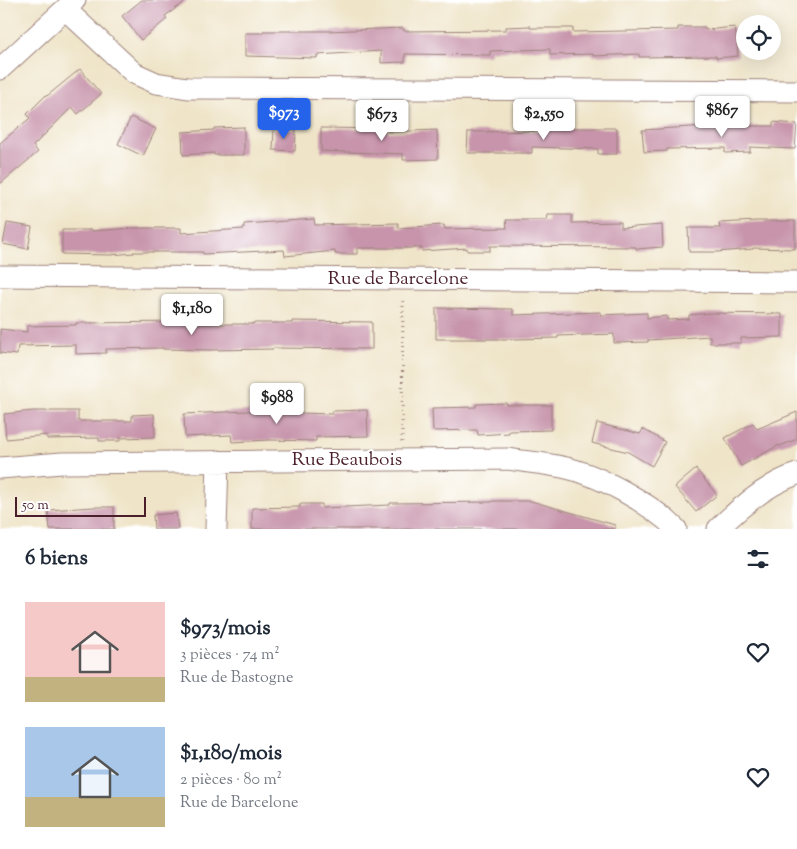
<!DOCTYPE html>
<html lang="fr">
<head>
<meta charset="utf-8">
<style>
  :root { --surface:#fff; --page:#f2f2f3; --text:#1f2937; --muted:#747a83; --accent:#2563eb }
  body { margin:0; font-family:"Sorts Mill Goudy",serif; background:var(--page); color:var(--text); height:100vh; display:flex; flex-direction:column; font-size:19px; white-space:nowrap }
  * { box-sizing:border-box; margin:0 }
  p { font-size:16px; color:var(--muted) }
  .icon { flex:none; width:28px; height:28px; fill:none; stroke:currentColor; stroke-width:2; stroke-linecap:round; stroke-linejoin:round }
  .map { position:relative; height:529px; overflow:hidden }
  .details { display:flex; flex-direction:column; background:var(--surface); flex:1 }
  .details>* { flex:none }
  .buttons { position:absolute; left:736px; top:15px; display:grid; gap:10px }
  .buttons a { display:grid; place-items:center; width:45px; height:45px; border-radius:50%; background:var(--surface); box-shadow:0 5px 20px #0002; font-size:25px }
  .scale { position:absolute; left:15px; bottom:12px; width:131px; box-sizing:border-box; padding-left:5px; border:2px solid #4a1f2b; border-top:0; font-size:14px; line-height:18px; white-space:nowrap; color:#4a1f2b; -webkit-text-stroke:4px #fff; paint-order:stroke }
  .price { position:absolute; translate:-50% -42px; padding:0 11px; border-radius:5px; background:#fff; color:#222; font-size:16px; line-height:32px; filter:drop-shadow(0 1px 2px #0008) }
  .price::after { content:''; position:absolute; left:50%; top:30px; width:15px; height:11px; margin-left:-8px; background:inherit; clip-path:polygon(0 0,100% 0,50% 100%) }
  .price.current { background:var(--accent); color:#fff }
  ul { padding:0; list-style:none }
  li { display:flex; align-items:center; gap:15px; height:125px; padding:0 25px }
  li span { display:grid; place-items:center; flex:none; width:140px; height:100px; border-radius:0px; color:#555 }
  li>.icon { margin-inline-start:auto }
  span .icon { width:60px; height:60px; fill:#fffc; stroke-width:1 }
  li b { font-size:21px }
  h2 { display:flex; justify-content:space-between; align-items:center; height:60px; padding:0 25px; font-size:21px }
  .map>svg:first-child { display:block }
</style>
</head>
<body>
<div class="map">
<svg width="797" height="529" viewBox="0 0 797 529">
  <rect width="100%" height="100%" fill="#fff"/>
  <filter id="ink" filterUnits="userSpaceOnUse"><feTurbulence type="fractalNoise" baseFrequency=".02" numOctaves="2"/><feDisplacementMap in="SourceGraphic" scale="10" xChannelSelector="R" yChannelSelector="G"/><feConvolveMatrix kernelMatrix="1 2 1 2 8 2 1 2 1" color-interpolation-filters="sRGB"/></filter>
  <filter id="wash" filterUnits="userSpaceOnUse"><feTurbulence type="fractalNoise" baseFrequency=".0096" numOctaves="4" result="noise"/><feDisplacementMap in="SourceGraphic" scale="20" xChannelSelector="R" yChannelSelector="G"/><feGaussianBlur stdDeviation="1.12" result="paint"/><feColorMatrix in="noise" values="0 0 0 0 0 0 0 0 0 0 0 0 0 0 0 0 0 1.4 0 .05"/><feComposite in="paint" operator="in"/></filter>
  <g filter="url(#wash)">
    <rect width="100%" height="100%" fill="#efe4c8"/>
    <g id="blocks">
      <path fill="#c794ab" d="M 142,0 L 188,0 L 165,16 L 167,19 L 141,40 L 122,16 Z
        M 530,26 L 530,28 L 573,28 L 573,32 L 678,30 L 678,27 L 705,27 L 705,30 L 735,27 L 738,56 L 716,58 L 716,56 L 639,57 L 639,54 L 593,56 L 593,54 L 550,55 L 550,49 L 490,51 L 490,55 L 405,54 L 405,62 L 381,63 L 381,51 L 317,55 L 317,58 L 245,56 L 245,33 L 263,33 L 263,31 L 328,31 L 403,28 L 404,31 L 506,30 L 506,27 Z
        M 80,69 L 101,94 L 78,114 L 72,107 L 33,146 L 38,152 L 0,184 L 0,143 L 30,118 L 27,114 L 46,95 L 47,96 Z
        M 131,117 L 156,129 L 143,156 L 118,144 Z
        M 773,122 L 797,124 L 795,149 L 750,147 L 750,152 L 725,153 L 725,148 L 667,149 L 667,151 L 644,152 L 642,130 L 707,126 L 773,126 Z
        M 244,127 L 244,155 L 214,155 L 214,153 L 183,155 L 182,132 L 214,130 L 214,128 Z
        M 321,128 L 388,129 L 388,132 L 437,130 L 438,159 L 403,160 L 403,154 L 321,151 Z
        M 551,128 L 617,128 L 617,154 L 598,154 L 598,149 L 532,147 L 532,153 L 467,153 L 468,132 L 550,131 Z
        M 274,129 L 296,130 L 295,151 L 273,150 Z
        M 548,215 L 572,215 L 572,223 L 621,222 L 621,228 L 662,225 L 663,247 L 636,249 L 636,247 L 490,246 L 490,251 L 467,251 L 467,248 L 422,251 L 422,248 L 357,248 L 357,254 L 335,254 L 335,251 L 285,256 L 284,250 L 203,254 L 203,252 L 133,252 L 134,253 L 110,255 L 62,254 L 62,230 L 92,230 L 92,231 L 133,228 L 181,228 L 181,233 L 244,229 L 244,224 L 314,219 L 315,225 L 398,223 L 398,228 L 444,225 L 445,229 L 507,228 L 506,220 L 547,220 Z
        M 757,221 L 795,221 L 795,249 L 753,248 L 753,249 L 717,252 L 689,252 L 688,228 L 720,228 L 719,223 Z
        M 7,223 L 32,227 L 28,249 L 3,244 Z
        M 436,308 L 513,309 L 513,315 L 601,312 L 601,315 L 647,313 L 647,318 L 667,316 L 667,320 L 689,319 L 689,315 L 710,313 L 782,314 L 782,337 L 741,338 L 741,343 L 710,343 L 710,336 L 648,340 L 648,342 L 614,343 L 614,334 L 558,336 L 558,338 L 516,339 L 436,339 Z
        M 292,321 L 372,322 L 372,349 L 273,348 L 273,349 L 209,350 L 163,349 L 163,348 L 106,349 L 106,353 L 76,354 L 76,345 L 18,346 L 17,355 L 0,353 L 0,329 L 27,332 L 27,326 L 76,325 L 76,323 L 188,322 L 188,324 L 253,324 L 253,323 L 292,323 Z
        M 507,403 L 507,405 L 551,405 L 551,430 L 509,431 L 509,433 L 478,435 L 477,430 L 433,431 L 432,408 L 476,407 L 476,404 Z
        M 268,410 L 268,412 L 332,414 L 332,411 L 367,410 L 368,436 L 316,437 L 316,441 L 269,440 L 232,442 L 231,435 L 185,437 L 184,414 Z
        M 33,411 L 78,411 L 78,421 L 132,421 L 132,415 L 154,414 L 155,437 L 120,438 L 120,441 L 99,441 L 99,438 L 47,439 L 47,435 L 6,439 L 4,414 Z
        M 797,412 L 797,439 L 780,446 L 779,445 L 741,466 L 725,438 L 753,423 L 757,429 Z
        M 597,423 L 640,434 L 643,429 L 665,442 L 652,466 L 628,452 L 592,443 Z
        M 696,469 L 717,495 L 696,512 L 675,487 Z
        M 492,501 L 531,501 L 615,525 L 615,529 L 252,529 L 252,508 L 300,507 L 300,504 L 322,504 L 322,508 L 390,505 L 390,503 L 492,502 Z
        M 94,507 L 114,507 L 114,529 L 50,529 L 48,510 Z
        M 176,513 L 178,529 L 154,529 L 153,515 Z"/>
    </g>
  </g>
  <g filter="url(#ink)">
    <use href="#blocks" fill-opacity="0" stroke="#9c827a" stroke-width="1"/>
    <g fill="none" stroke-linecap="round" stroke-linejoin="round">
      <g stroke="#9c827a" stroke-width="23">
        <path id="minor" d="M 65,9 L 134,73 L 156,83 L 188,88 L 797,91
          M 0,69 L 75,0
          M 0,276 L 797,282
          M 0,468 L 62,463 L 508,459 C 526,462 544,463 562,467 C 598,474 650,503 676,529
          M 216,529 L 218,461
          M 718,529 C 740,507 767,484 797,474"/>
      </g>
      <path stroke="#9c827a" stroke-width="3" stroke-dasharray="1 4" stroke-linecap="butt" d="M 402,442 L 403,298"/>
      <use href="#minor" stroke="#fff" stroke-width="21"/>
    </g>
  </g>
  <g text-anchor="middle" dominant-baseline="central" stroke-width="4" stroke-linejoin="round" paint-order="stroke">
    <g font-size="19" fill="#4a1f2b" stroke="#fff">
      <text x="398" y="279">Rue de Barcelone</text>
      <text x="347" y="460">Rue Beaubois</text>
    </g>
  </g>
</svg>
<div class="buttons">
<a><svg class="icon" aria-label="locate" viewBox="0 0 24 24"><circle cx="12" cy="12" r="6"/><path d="M12 2v4M12 18v4M2 12h4M18 12h4"/></svg></a>
</div>
<div class="scale">50 m</div>
<b class="price" style="left:722px;top:138px">$867</b>
<b class="price current" style="left:284px;top:140px">$973</b>
<b class="price" style="left:544px;top:141px">$2,550</b>
<b class="price" style="left:382px;top:142px">$673</b>
<b class="price" style="left:192px;top:336px">$1,180</b>
<b class="price" style="left:277px;top:425px">$988</b>
</div>
<section class="details">
<h2>6 biens<svg class="icon" aria-label="filters" viewBox="0 0 24 24"><path d="M4 7h16M4 17h16"/><circle cx="9" cy="7" r="2"/><circle cx="15" cy="17" r="2"/></svg></h2>
<ul>
<li><span style="background:linear-gradient(#f6c9c9 75%,#c2b280 0)"><svg class="icon" aria-label="home" viewBox="0 0 24 24"><path d="M3 11l9-7 9 7M6 9v11h12V9"/></svg></span><div><b>$973/mois</b><p>3 pièces · 74 m²</p><p>Rue de Bastogne</p></div><svg class="icon" aria-label="heart" viewBox="0 0 24 24"><path d="M12 20l-8-8c-3-5 5-10 8-4 3-6 11-1 8 4z"/></svg></li>
<li><span style="background:linear-gradient(#a9c7e8 70%,#c2b280 0)"><svg class="icon" aria-label="home" viewBox="0 0 24 24"><path d="M3 11l9-7 9 7M6 9v11h12V9"/></svg></span><div><b>$1,180/mois</b><p>2 pièces · 80 m²</p><p>Rue de Barcelone</p></div><svg class="icon" aria-label="heart" viewBox="0 0 24 24"><path d="M12 20l-8-8c-3-5 5-10 8-4 3-6 11-1 8 4z"/></svg></li>
</ul>
</section>
</body>
</html>
